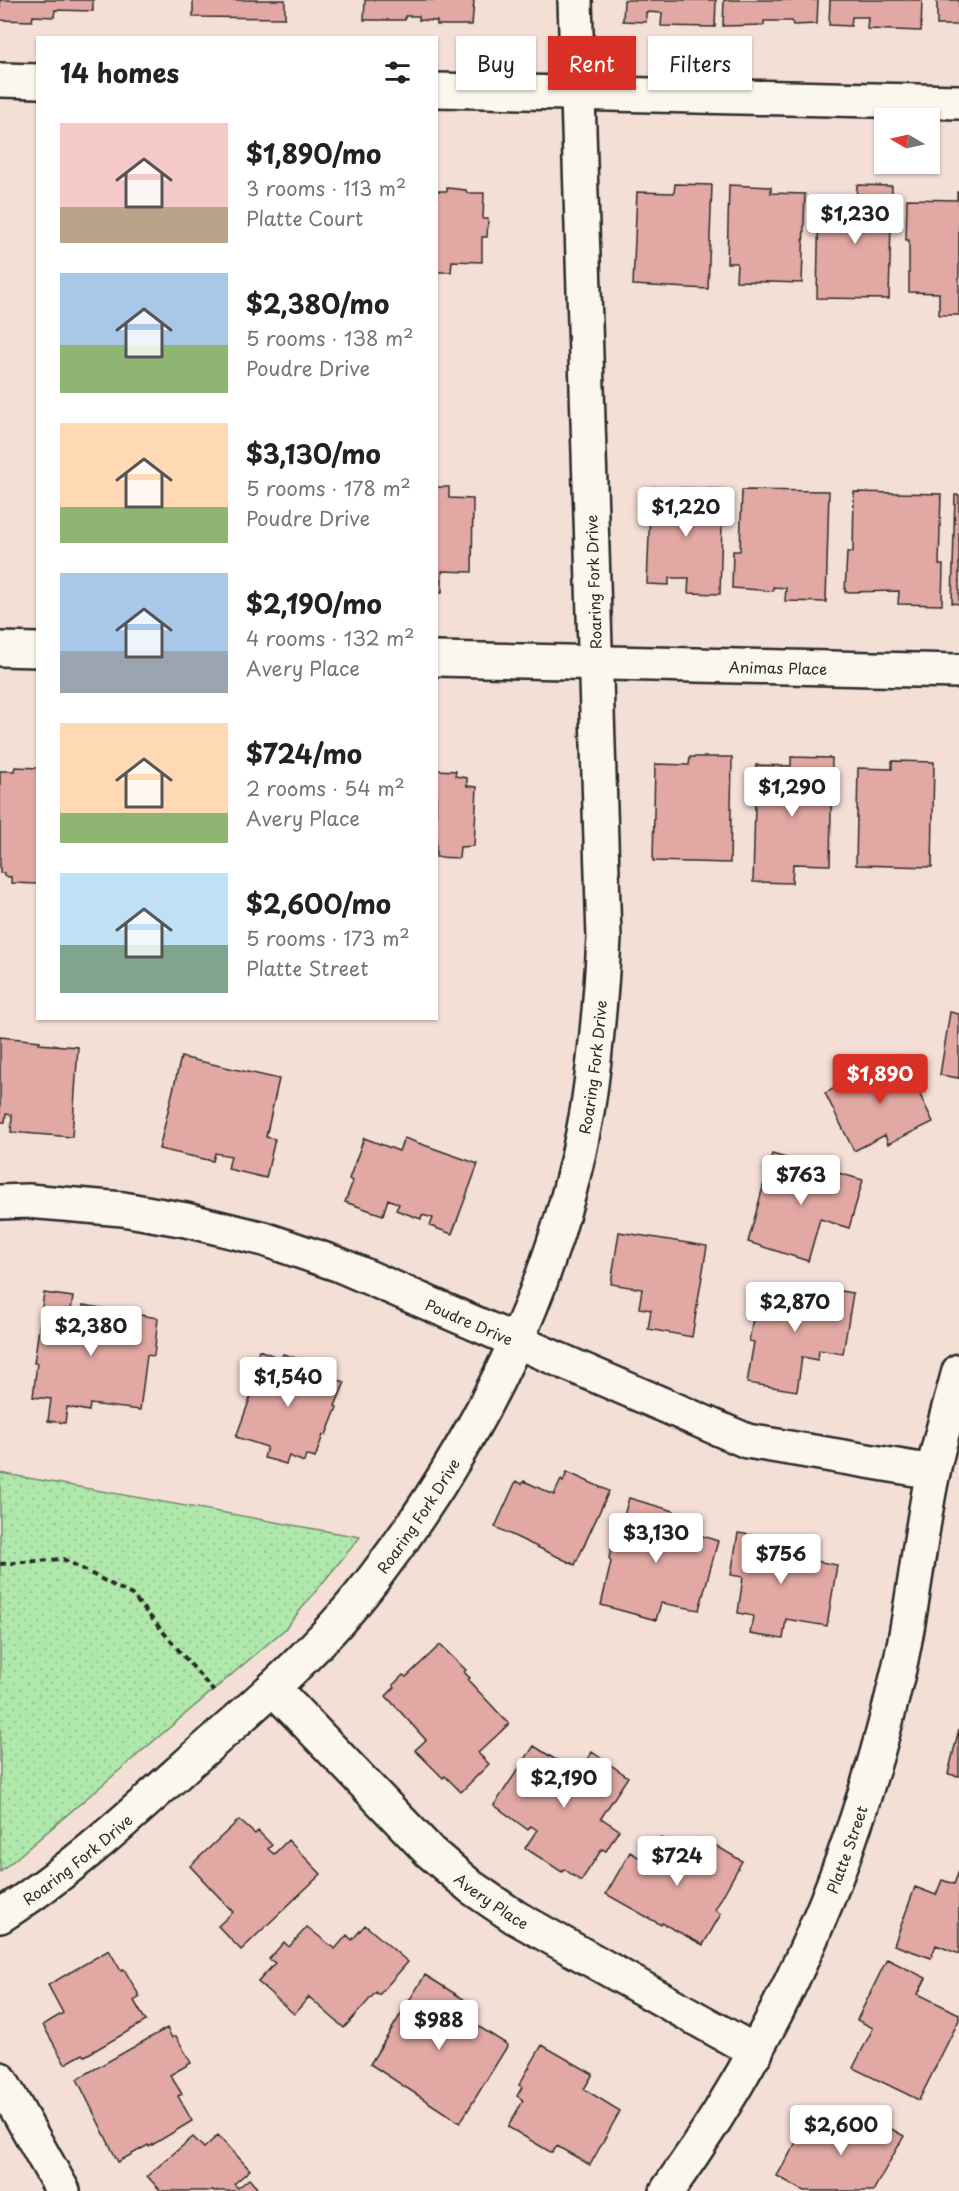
<!DOCTYPE html>
<html lang="en">
<head>
<meta charset="utf-8">
<style>
  :root { --surface:#fff; --page:#f2f2f2; --text:#222; --muted:#767676; --accent:#d93025 }
  body { margin:0; font-family:"Playpen Sans",sans-serif; background:var(--page); color:var(--text); height:100vh; display:flex; flex-direction:column; font-size:22px; white-space:nowrap }
  * { box-sizing:border-box; margin:0 }
  p { font-size:20px; color:var(--muted) }
  .icon { flex:none; width:33px; height:33px; fill:none; stroke:currentColor; stroke-width:2; stroke-linecap:round; stroke-linejoin:round }
  .map { position:relative; flex:1; overflow:hidden }
  .side { position:absolute; left:36px; top:36px; width:402px; height:984px; display:flex; flex-direction:column; background:var(--surface); border-radius:0px; box-shadow:0 2px 4px #0004 }
  .side>* { flex:none }
  .banner { position:absolute; left:456px; top:36px; width:412px; height:54px; display:flex; gap:12px }
  .needle { width:39px; rotate:279deg }
  .tools { position:absolute; left:874px; top:108px; display:grid; gap:12px }
  .tools a { display:grid; place-items:center; width:66px; height:66px; border-radius:0px; background:var(--surface); box-shadow:0 2px 4px #0004; font-size:30px }
  .price { position:absolute; translate:-50% -51px; padding:0 14px; border-radius:6px; background:#fff; color:#222; font-size:20px; line-height:39px; filter:drop-shadow(0 2px 3px #0008) }
  .price::after { content:''; position:absolute; left:50%; top:36px; width:18px; height:14px; margin-left:-9px; background:inherit; clip-path:polygon(0 0,100% 0,50% 100%) }
  .price.active { background:var(--accent); color:#fff }
  ul { padding:0; list-style:none }
  li { display:flex; align-items:center; gap:18px; height:150px; padding:0 24px }
  li span { display:grid; place-items:center; flex:none; width:168px; height:120px; border-radius:0px; color:#555 }
  li>.icon { margin-inline-start:auto }
  span .icon { width:72px; height:72px; fill:#fffc; stroke-width:1 }
  li b { font-size:26px }
  h2 { display:flex; justify-content:space-between; align-items:center; height:72px; padding:0 24px; font-size:26px }
  .chip { padding:0 21px; border-radius:0px; background:var(--surface); box-shadow:0 2px 4px #0004; font-size:21px; line-height:54px }
  .chip.active { background:var(--accent); color:#fff }
  .map>svg:first-child { display:block }
</style>
</head>
<body>
<div class="map">
<svg width="959" height="2191" viewBox="0 0 959 2191">
  <defs>
    <pattern id="green-dots" width="8" height="8" patternUnits="userSpaceOnUse" patternTransform="scale(1.5)"><rect width="8" height="8" fill="#b0e8ab"/><path d="M2 2h.1M6 6h.1" fill="none" stroke="#98c793" stroke-width="1.8" stroke-linecap="round"/></pattern>
  </defs>
  <rect width="100%" height="100%" fill="#f4dfd6"/>
  <filter id="ink" filterUnits="userSpaceOnUse"><feTurbulence type="fractalNoise" baseFrequency=".0167" numOctaves="2"/><feDisplacementMap in="SourceGraphic" scale="12" xChannelSelector="R" yChannelSelector="G"/><feConvolveMatrix kernelMatrix="1 2 1 2 8 2 1 2 1" color-interpolation-filters="sRGB"/></filter>
  <g filter="url(#ink)">
    <path fill="url(#green-dots)" stroke="#6e8a6b" stroke-width="1.5" d="M 0,1473 L 360,1537 L 285,1629 L 0,1872 Z"/>
    <path fill="#e2a8a3" stroke="#2b2b2b" stroke-width="1.5" d="M 0,0 L 93,0 L 93,11 L 55,10 L 54,17 L 33,16 L 32,21 L 0,20 Z
      M 193,0 L 285,0 L 285,18 L 193,17 Z
      M 365,0 L 474,0 L 472,25 L 437,25 L 437,21 L 419,20 L 419,16 L 405,16 L 405,20 L 364,20 Z
      M 624,0 L 716,0 L 715,27 L 661,26 L 662,13 L 646,12 L 646,22 L 623,21 Z
      M 724,0 L 818,0 L 817,24 L 793,25 L 792,21 L 764,21 L 764,25 L 723,26 Z
      M 830,0 L 922,0 L 921,31 L 867,29 L 868,17 L 852,17 L 851,26 L 829,25 Z
      M 937,0 L 959,0 L 959,25 L 937,25 Z
      M 675,184 L 712,185 L 708,289 L 633,285 L 637,192 L 674,193 Z
      M 729,185 L 771,187 L 771,193 L 805,194 L 802,283 L 736,281 L 737,263 L 727,263 Z
      M 857,185 L 892,186 L 889,299 L 817,298 L 819,198 L 856,200 Z
      M 447,188 L 466,190 L 467,193 L 484,193 L 483,219 L 488,219 L 487,237 L 482,237 L 482,262 L 452,261 L 451,272 L 436,272 L 436,191 L 447,191 Z
      M 957,192 L 959,192 L 959,315 L 939,315 L 939,293 L 909,292 L 909,240 L 906,240 L 907,199 L 957,200 Z
      M 436,487 L 449,487 L 449,498 L 473,499 L 472,572 L 442,571 L 442,593 L 436,593 Z
      M 651,487 L 723,489 L 720,594 L 688,593 L 689,578 L 669,578 L 669,585 L 647,584 Z
      M 742,490 L 829,491 L 826,602 L 785,601 L 786,588 L 773,587 L 773,591 L 732,588 L 733,551 L 740,551 Z
      M 854,492 L 941,494 L 939,565 L 943,565 L 942,605 L 898,604 L 899,591 L 845,592 L 847,552 L 853,552 Z
      M 955,495 L 959,495 L 959,604 L 952,603 Z
      M 690,757 L 732,757 L 730,863 L 653,861 L 655,764 L 689,765 Z
      M 791,757 L 832,758 L 830,865 L 793,864 L 792,883 L 753,882 L 756,765 L 791,766 Z
      M 892,761 L 934,762 L 932,867 L 856,865 L 858,768 L 892,769 Z
      M 15,767 L 38,768 L 38,884 L 11,883 L 11,877 L 4,876 L 4,873 L 0,873 L 0,771 L 14,771 Z
      M 436,770 L 456,771 L 455,776 L 467,778 L 467,786 L 477,787 L 474,846 L 460,847 L 459,858 L 436,857 Z
      M 950,1012 L 959,1014 L 959,1078 L 940,1075 Z
      M 0,1037 L 40,1041 L 39,1044 L 78,1047 L 72,1137 L 11,1132 L 12,1115 L 6,1114 L 5,1122 L 0,1122 Z
      M 901,1055 L 933,1122 L 888,1144 L 885,1135 L 854,1151 L 825,1093 Z
      M 181,1057 L 279,1079 L 266,1137 L 275,1139 L 266,1178 L 228,1169 L 231,1156 L 215,1153 L 213,1161 L 159,1149 Z
      M 364,1138 L 399,1151 L 404,1138 L 478,1164 L 452,1234 L 430,1226 L 433,1218 L 422,1215 L 421,1219 L 396,1210 L 399,1204 L 388,1199 L 383,1215 L 345,1202 L 353,1181 L 349,1179 Z
      M 772,1154 L 863,1180 L 849,1228 L 820,1219 L 808,1261 L 748,1242 Z
      M 619,1232 L 707,1246 L 692,1337 L 648,1329 L 651,1310 L 639,1308 L 642,1289 L 611,1284 Z
      M 811,1286 L 853,1293 L 843,1354 L 819,1350 L 818,1360 L 802,1357 L 797,1391 L 747,1383 L 754,1342 L 749,1341 L 758,1290 L 809,1298 Z
      M 44,1293 L 73,1297 L 71,1310 L 83,1312 L 83,1305 L 158,1318 L 154,1356 L 147,1355 L 140,1410 L 90,1404 L 89,1411 L 67,1407 L 65,1423 L 48,1421 L 51,1399 L 33,1397 L 37,1363 L 34,1363 Z
      M 259,1350 L 281,1359 L 283,1354 L 299,1359 L 298,1363 L 309,1367 L 306,1375 L 320,1380 L 322,1375 L 345,1382 L 335,1406 L 337,1407 L 326,1435 L 323,1435 L 315,1458 L 306,1455 L 304,1462 L 289,1456 L 286,1464 L 276,1461 L 264,1458 L 267,1447 L 236,1437 L 252,1393 L 245,1391 Z
      M 567,1472 L 609,1491 L 575,1565 L 495,1527 L 516,1481 L 522,1484 L 524,1481 L 554,1495 L 561,1480 L 563,1482 Z
      M 629,1498 L 674,1511 L 669,1532 L 676,1533 L 677,1528 L 718,1541 L 699,1610 L 661,1603 L 656,1620 L 601,1605 L 611,1562 L 609,1558 L 612,1546 L 616,1544 Z
      M 738,1533 L 798,1542 L 795,1557 L 837,1565 L 827,1626 L 786,1619 L 783,1639 L 750,1634 L 753,1616 L 738,1613 L 743,1577 L 731,1575 Z
      M 440,1645 L 466,1670 L 464,1672 L 470,1678 L 468,1680 L 509,1724 L 478,1753 L 489,1764 L 461,1792 L 445,1776 L 443,1778 L 415,1750 L 426,1740 L 386,1696 L 395,1687 L 393,1685 L 403,1675 L 406,1677 Z
      M 959,1729 L 959,1776 L 948,1774 Z
      M 534,1746 L 578,1774 L 592,1752 L 628,1777 L 601,1818 L 619,1830 L 606,1851 L 602,1849 L 581,1881 L 564,1869 L 562,1872 L 525,1848 L 537,1830 L 531,1826 L 528,1830 L 494,1805 Z
      M 239,1820 L 255,1834 L 258,1831 L 272,1845 L 268,1849 L 274,1854 L 288,1840 L 321,1874 L 241,1950 L 218,1926 L 233,1912 L 190,1866 Z
      M 660,1838 L 692,1857 L 703,1838 L 742,1861 L 715,1910 L 721,1914 L 703,1945 L 662,1923 L 661,1925 L 606,1894 L 630,1852 L 647,1862 Z
      M 959,1871 L 959,1954 L 936,1945 L 931,1958 L 894,1945 L 915,1887 L 936,1895 L 942,1880 L 954,1884 Z
      M 365,1925 L 408,1962 L 379,1995 L 376,1992 L 344,2028 L 309,1997 L 294,2014 L 258,1982 L 275,1963 L 269,1959 L 284,1942 L 289,1947 L 307,1927 L 335,1949 L 347,1935 L 352,1940 Z
      M 109,1950 L 121,1971 L 124,1969 L 140,1997 L 134,2001 L 146,2021 L 85,2056 L 83,2054 L 65,2064 L 43,2025 L 63,2013 L 48,1985 Z
      M 887,1959 L 926,1978 L 918,1994 L 959,2014 L 959,2020 L 919,2100 L 853,2068 L 873,2028 L 857,2020 Z
      M 425,1975 L 465,2000 L 457,2013 L 508,2045 L 460,2123 L 370,2064 Z
      M 167,2028 L 172,2038 L 176,2036 L 191,2063 L 170,2075 L 182,2094 L 178,2096 L 192,2121 L 149,2147 L 148,2145 L 118,2162 L 77,2079 Z
      M 542,2045 L 593,2074 L 584,2089 L 620,2111 L 590,2165 L 557,2146 L 552,2153 L 508,2127 L 523,2100 L 517,2096 L 522,2087 L 519,2085 Z
      M 856,2109 L 904,2136 L 873,2191 L 804,2191 L 777,2176 L 808,2121 L 823,2129 L 828,2122 L 844,2131 Z
      M 218,2135 L 250,2170 L 234,2184 L 238,2188 L 249,2179 L 257,2188 L 253,2191 L 161,2191 L 147,2176 L 193,2137 L 204,2148 Z"/>
    <g fill="none" stroke-linecap="round" stroke-linejoin="round">
      <g stroke="#2b2b2b" stroke-width="38">
        <g id="street">
          <path d="M 0,80 L 38,81"/>
          <path d="M 436,90 L 959,102"/>
          <path d="M 0,649 L 38,650"/>
          <path id="s1" d="M 436,659 L 959,671"/>
          <path id="s2" d="M 0,1202 L 28,1201 L 123,1209 L 186,1220 L 264,1239 L 340,1265 L 747,1441 L 933,1472"/>
          <path id="s3" d="M 273,1688 L 430,1852 L 471,1887 L 515,1917 L 756,2052"/>
          <path id="s4" d="M 0,1916 C 70,1872 130,1816 191,1761 C 256,1704 322,1647 374,1578 C 479,1441 557,1282 587,1112 C 596,1054 601,996 604,938 L 575,0"/>
          <path d="M 0,2079 L 63,2191"/>
          <path id="s5" d="M 667,2191 C 783,2029 854,1862 899,1669 C 914,1604 919,1537 933,1472 C 940,1438 950,1405 959,1371"/>
        </g>
      </g>
      <path stroke="#2b2b2b" stroke-width="4" stroke-dasharray="6 4.5" stroke-linecap="butt" d="M 0,1564 L 63,1559 L 132,1595 L 214,1692"/>
      <use href="#street" stroke="#fbf7ec" stroke-width="33"/>
    </g>
  </g>
  <g text-anchor="middle" dominant-baseline="central" stroke-width="4.5" stroke-linejoin="round" paint-order="stroke">
    <g font-size="15" fill="#2b2b2b" stroke="#fbf7ec">
      <text transform="translate(593 582) rotate(-92)">Roaring Fork Drive</text>
      <text stroke="none"><textPath href="#s1" startOffset="342">Animas Place</textPath></text>
      <text stroke="none"><textPath href="#s4" startOffset="1068">Roaring Fork Drive</textPath></text>
      <text stroke="none"><textPath href="#s2" startOffset="489">Poudre Drive</textPath></text>
      <text stroke="none"><textPath href="#s4" startOffset="582">Roaring Fork Drive</textPath></text>
      <text stroke="none"><textPath href="#s5" startOffset="387">Platte Street</textPath></text>
      <text stroke="none"><textPath href="#s4" startOffset="96">Roaring Fork Drive</textPath></text>
      <text stroke="none"><textPath href="#s3" startOffset="306">Avery Place</textPath></text>
    </g>
  </g>
</svg>
<div class="tools">
<a><svg class="needle" viewBox="-14 -14 28 28"><path d="M0-13l5 13h-10z" fill="#e53935"/><path d="M0 13l5-13h-10z" fill="#767676"/></svg></a>
</div>
<b class="price" style="left:855px;top:245px">$1,230</b>
<b class="price" style="left:686px;top:538px">$1,220</b>
<b class="price" style="left:792px;top:818px">$1,290</b>
<b class="price active" style="left:880px;top:1105px">$1,890</b>
<b class="price" style="left:801px;top:1206px">$763</b>
<b class="price" style="left:795px;top:1333px">$2,870</b>
<b class="price" style="left:91px;top:1357px">$2,380</b>
<b class="price" style="left:288px;top:1408px">$1,540</b>
<b class="price" style="left:656px;top:1564px">$3,130</b>
<b class="price" style="left:781px;top:1585px">$756</b>
<b class="price" style="left:564px;top:1809px">$2,190</b>
<b class="price" style="left:677px;top:1887px">$724</b>
<b class="price" style="left:439px;top:2051px">$988</b>
<b class="price" style="left:841px;top:2156px">$2,600</b>
<div class="banner">
<a class="chip">Buy</a>
<a class="chip active">Rent</a>
<a class="chip">Filters</a>
</div>
<section class="side">
<h2>14 homes<svg class="icon" aria-label="filters" viewBox="0 0 24 24"><path d="M4 7h16M4 17h16"/><circle cx="9" cy="7" r="2"/><circle cx="15" cy="17" r="2"/></svg></h2>
<ul>
<li><span style="background:linear-gradient(#f6c9c9 70%,#b9a48a 0)"><svg class="icon" aria-label="home" viewBox="0 0 24 24"><path d="M3 11l9-7 9 7M6 9v11h12V9"/></svg></span><div><b>$1,890/mo</b><p>3 rooms · 113 m²</p><p>Platte Court</p></div></li>
<li><span style="background:linear-gradient(#a9c7e8 60%,#8fb573 0)"><svg class="icon" aria-label="home" viewBox="0 0 24 24"><path d="M3 11l9-7 9 7M6 9v11h12V9"/></svg></span><div><b>$2,380/mo</b><p>5 rooms · 138 m²</p><p>Poudre Drive</p></div></li>
<li><span style="background:linear-gradient(#ffd9b3 70%,#8fb573 0)"><svg class="icon" aria-label="home" viewBox="0 0 24 24"><path d="M3 11l9-7 9 7M6 9v11h12V9"/></svg></span><div><b>$3,130/mo</b><p>5 rooms · 178 m²</p><p>Poudre Drive</p></div></li>
<li><span style="background:linear-gradient(#a9c7e8 65%,#9aa5b1 0)"><svg class="icon" aria-label="home" viewBox="0 0 24 24"><path d="M3 11l9-7 9 7M6 9v11h12V9"/></svg></span><div><b>$2,190/mo</b><p>4 rooms · 132 m²</p><p>Avery Place</p></div></li>
<li><span style="background:linear-gradient(#ffd9b3 75%,#8fb573 0)"><svg class="icon" aria-label="home" viewBox="0 0 24 24"><path d="M3 11l9-7 9 7M6 9v11h12V9"/></svg></span><div><b>$724/mo</b><p>2 rooms · 54 m²</p><p>Avery Place</p></div></li>
<li><span style="background:linear-gradient(#bfe0f5 60%,#7fa58c 0)"><svg class="icon" aria-label="home" viewBox="0 0 24 24"><path d="M3 11l9-7 9 7M6 9v11h12V9"/></svg></span><div><b>$2,600/mo</b><p>5 rooms · 173 m²</p><p>Platte Street</p></div></li>
</ul>
</section>
</div>
</body>
</html>
